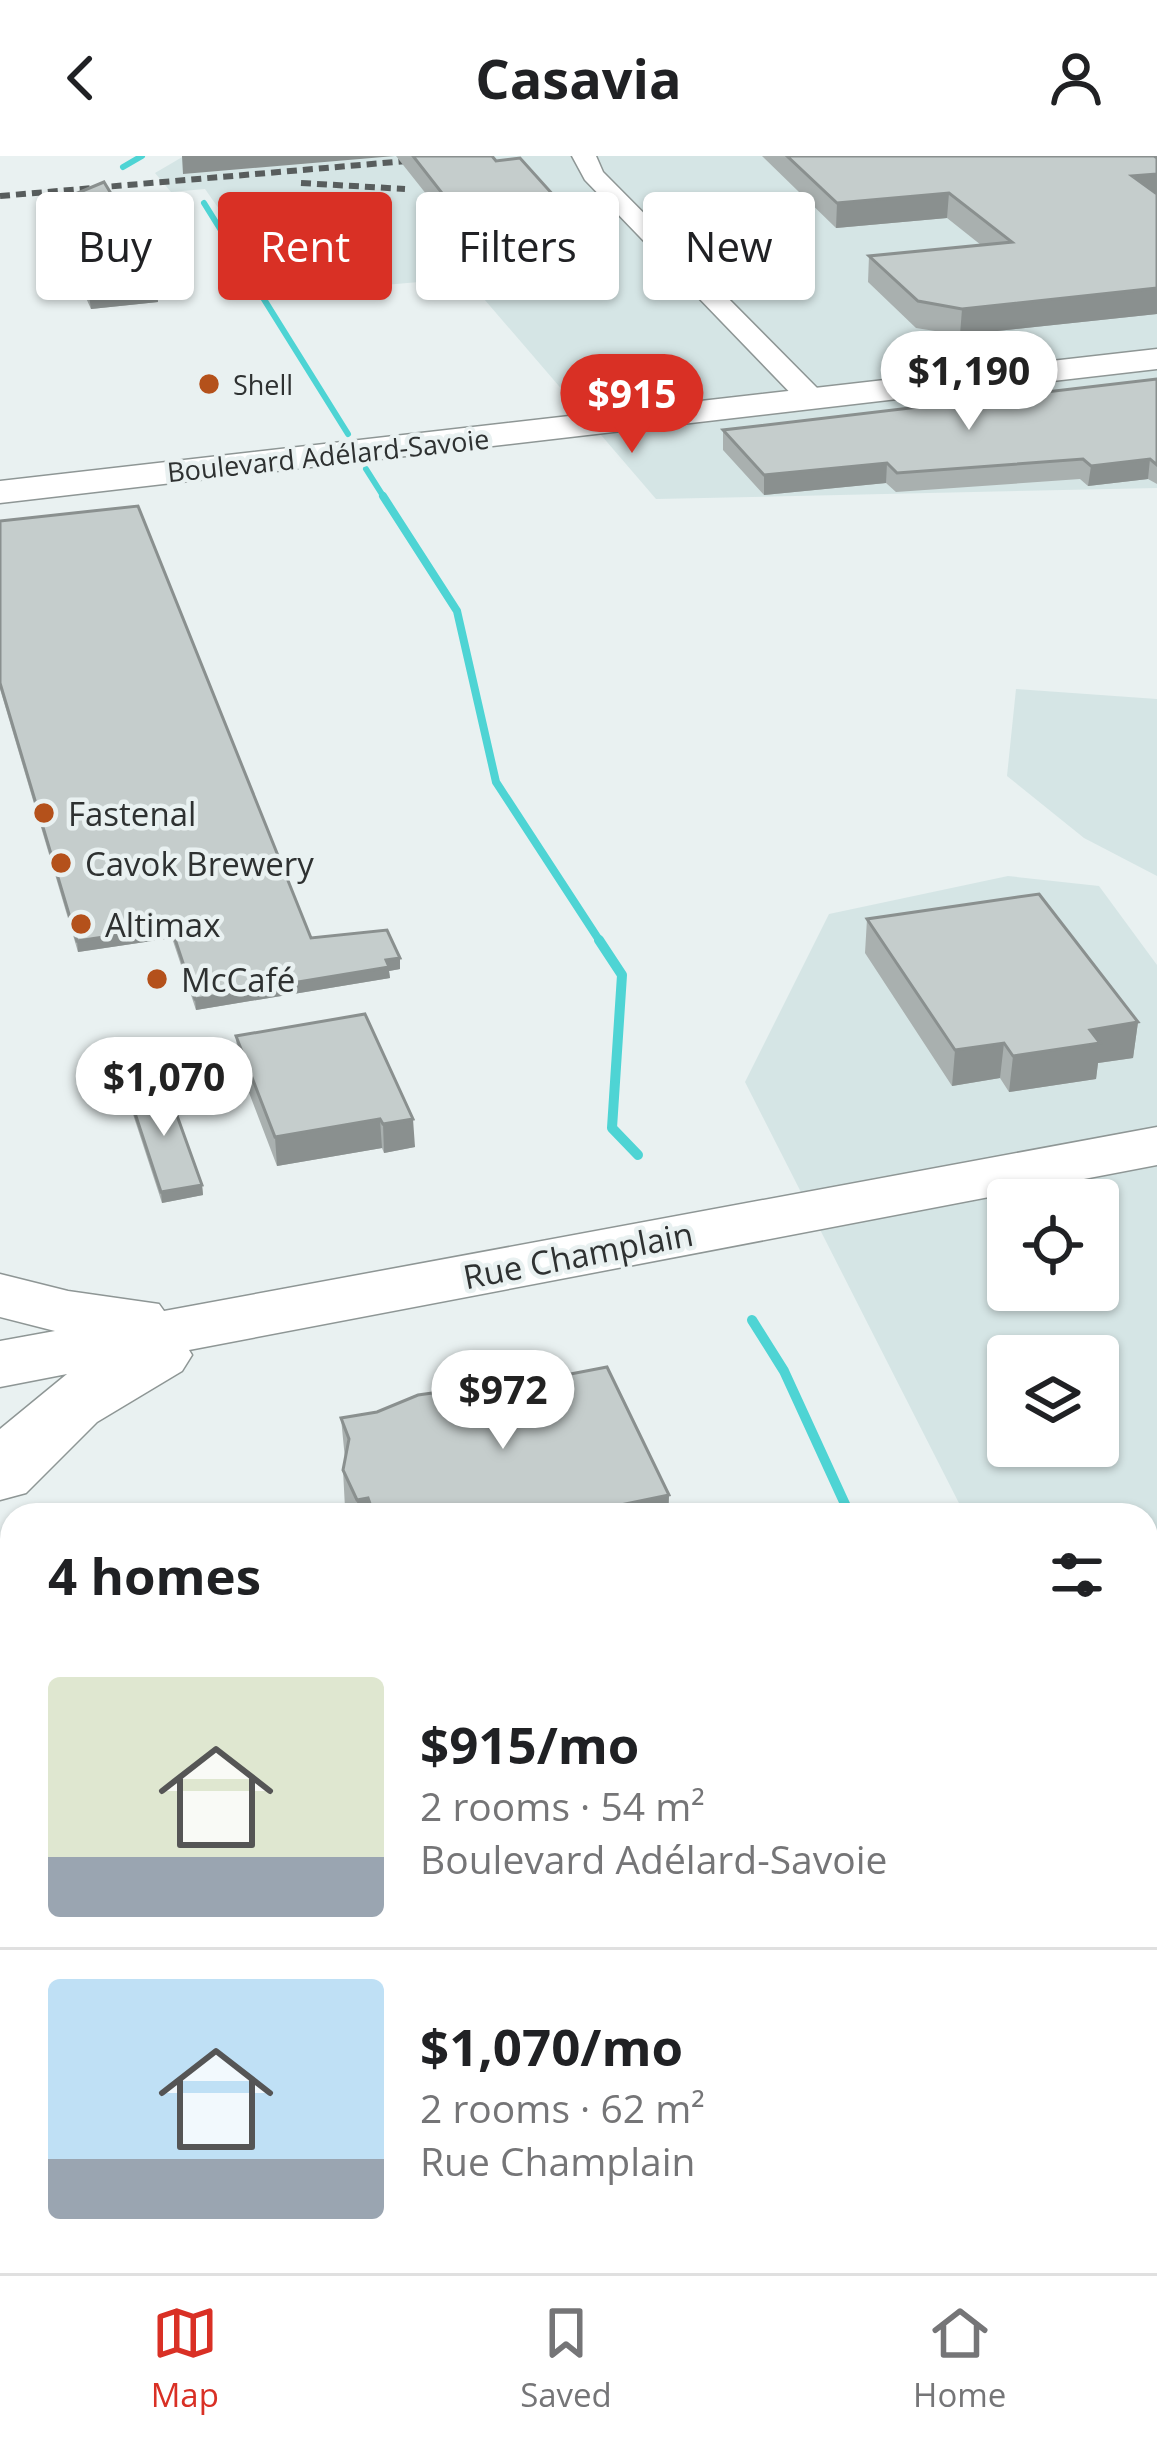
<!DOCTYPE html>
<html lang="en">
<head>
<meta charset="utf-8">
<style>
  :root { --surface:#fff; --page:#f2f2f2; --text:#202124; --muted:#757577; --line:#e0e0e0; --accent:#d93025 }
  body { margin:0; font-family:"Open Sans",sans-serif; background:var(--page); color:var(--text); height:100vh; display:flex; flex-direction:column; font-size:45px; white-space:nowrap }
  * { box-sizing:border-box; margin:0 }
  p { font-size:39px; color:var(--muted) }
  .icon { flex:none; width:66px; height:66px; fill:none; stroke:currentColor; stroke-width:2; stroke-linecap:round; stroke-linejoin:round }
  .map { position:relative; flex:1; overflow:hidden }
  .panel { position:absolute; left:0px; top:1347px; width:1158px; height:771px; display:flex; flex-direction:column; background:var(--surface); border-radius:36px 36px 0 0; box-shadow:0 3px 9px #0004 }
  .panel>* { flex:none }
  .guide { position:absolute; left:36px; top:36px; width:1086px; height:108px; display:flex; gap:24px }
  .buttons { position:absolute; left:987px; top:1023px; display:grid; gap:24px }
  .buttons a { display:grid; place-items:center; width:132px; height:132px; border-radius:12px; background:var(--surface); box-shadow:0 3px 9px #0004; font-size:60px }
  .price { position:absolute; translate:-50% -102px; padding:0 27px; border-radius:42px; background:#fff; color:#222; font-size:39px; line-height:78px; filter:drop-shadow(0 3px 6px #0008) }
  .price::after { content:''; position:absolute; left:50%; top:72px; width:36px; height:27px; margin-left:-18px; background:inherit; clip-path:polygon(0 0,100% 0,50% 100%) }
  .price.active { background:var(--accent); color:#fff }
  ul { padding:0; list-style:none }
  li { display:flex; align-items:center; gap:36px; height:300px; padding:0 48px }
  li+li { border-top:3px solid var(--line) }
  li span { display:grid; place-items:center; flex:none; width:336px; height:240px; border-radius:12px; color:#555 }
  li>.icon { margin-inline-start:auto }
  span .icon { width:144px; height:144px; fill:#fffc; stroke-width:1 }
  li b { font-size:51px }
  h2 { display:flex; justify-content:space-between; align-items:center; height:144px; padding:0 48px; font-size:51px }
  .tag { padding:0 42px; border-radius:12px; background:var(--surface); box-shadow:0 3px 9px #0004; font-size:42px; line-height:108px }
  .tag.active { background:var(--accent); color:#fff }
  header { display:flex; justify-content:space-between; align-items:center; height:156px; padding:0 48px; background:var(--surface); font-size:54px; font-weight:700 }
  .menu { display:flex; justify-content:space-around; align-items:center; height:168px; border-top:3px solid var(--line); background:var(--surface); font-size:33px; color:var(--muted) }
  .menu a { display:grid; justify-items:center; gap:6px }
  .menu .active { color:var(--accent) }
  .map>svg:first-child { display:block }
</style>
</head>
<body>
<header><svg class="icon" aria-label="back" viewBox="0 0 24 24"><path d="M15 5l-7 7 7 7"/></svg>Casavia<svg class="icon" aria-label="person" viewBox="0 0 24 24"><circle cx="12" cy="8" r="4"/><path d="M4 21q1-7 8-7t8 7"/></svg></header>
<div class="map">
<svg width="1157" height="2117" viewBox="0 0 1157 2117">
  <rect width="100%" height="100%" fill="#e9f1f1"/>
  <path fill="#d5e5e5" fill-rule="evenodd" d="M 184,0 L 1157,0 L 1157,332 L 656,343 L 466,122 L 279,138 L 205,33 L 171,36 L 155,17 Z
    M 1016,533 L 1157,543 L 1157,720 L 1084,682 L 1007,620 Z
    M 1008,720 L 1099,730 L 1157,809 L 1157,1488 L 1146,1490 L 1146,1359 L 965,1359 L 745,926 L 829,758 ZM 1008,1044 L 1098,1044 L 1098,1134 L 1008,1134 ZM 1008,1200 L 1098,1200 L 1098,1290 L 1008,1290 Z"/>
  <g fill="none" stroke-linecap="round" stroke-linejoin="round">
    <path stroke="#4ed4d4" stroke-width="6" d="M 123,11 L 142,0
      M 204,47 L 348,278
      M 366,313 L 385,343"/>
    <path stroke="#4ed4d4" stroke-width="8" d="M 383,340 L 457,455 L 496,626 L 601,787"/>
    <path stroke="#4ed4d4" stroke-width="10" d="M 599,784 L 622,819 L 612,972 L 638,999
      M 752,1164 L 784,1215 L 850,1359"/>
    <path stroke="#4ed4d4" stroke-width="14" d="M 943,2106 L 943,2117"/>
    <g stroke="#8e9695" stroke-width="3">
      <path id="minor" d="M 572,0 L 596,0 L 603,16 L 823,238 L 827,244 L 823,250 L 803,250 L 585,24 Z"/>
    </g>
    <g stroke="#8e9695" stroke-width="3">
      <path id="tertiary" d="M 1157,193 L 1157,213 L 0,347 L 0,325 Z"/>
    </g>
    <g stroke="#8e9695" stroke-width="3">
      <path id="secondary" d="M 0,1443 L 12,1447 L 12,1563 L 0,1559 Z
        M 0,1793 L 12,1797 L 12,1930 L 0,1926 Z
        M 27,2106 L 121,2106 L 126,2117 L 32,2117 Z"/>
    </g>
    <g stroke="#8e9695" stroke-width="3">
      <path id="primary" d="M 1157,971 L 1157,1009 L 189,1194 L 192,1199 L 182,1215 L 97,1266 L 26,1337 L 0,1344 L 0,1273 L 67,1218 L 0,1231 L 0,1185 L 55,1175 L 0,1161 L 0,1118 L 68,1135 L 159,1148 L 164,1155 Z"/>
    </g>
    <use href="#minor" fill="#fff" fill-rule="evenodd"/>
    <use href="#tertiary" fill="#fff" fill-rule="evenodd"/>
    <use href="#secondary" fill="#fff" fill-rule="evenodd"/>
    <use href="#primary" fill="#fff" fill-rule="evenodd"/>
    <path stroke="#585d5d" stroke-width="6" stroke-dasharray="10 6" stroke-linecap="butt" d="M 301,27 L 405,33
      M 0,40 L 464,0"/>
  </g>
  <path fill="#a9b0af" d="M 396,0 L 492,0 L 591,104 L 516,112 L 474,61 L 446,63 Z
    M 762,0 L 1154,0 L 1157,2 L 1157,158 L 960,179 L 916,172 L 868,126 L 869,100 L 981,89 L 947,62 L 836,72 Z
    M 51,48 L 159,136 L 157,136 L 158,146 L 91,153 L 81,131 L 75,132 L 53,68 Z
    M 277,74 L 340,108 L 341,129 L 303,133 L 278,94 Z
    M 1157,223 L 1157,328 L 1148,323 L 1088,330 L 1080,323 L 896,336 L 886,327 L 764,339 L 723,294 L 723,274 Z
    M 0,365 L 311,782 L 400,802 L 400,813 L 389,815 L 390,822 L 196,854 L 172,782 L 78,796 L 0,533 Z
    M 867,763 L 1138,866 L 1133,902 L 1098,907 L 1096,923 L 1009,936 L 1000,922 L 952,930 L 865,797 Z
    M 365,858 L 415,991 L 384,997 L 382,992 L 277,1010 L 238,908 L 236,880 Z
    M 128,936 L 202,1029 L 203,1039 L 162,1047 L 129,946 Z
    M 456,1240 L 669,1339 L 668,1359 L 348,1359 L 345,1352 L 343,1314 L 345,1303 L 341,1262 Z"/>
  <path fill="#8a908f" d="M 182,0 L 395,0 L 183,18 Z
    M 1157,18 L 1157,42 L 1132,20 Z
    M 949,37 L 947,62 L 836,72 L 837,47 Z
    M 474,38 L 474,61 L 446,63 L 445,41 Z
    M 591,81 L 591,104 L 516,112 L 515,88 Z
    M 340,108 L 341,129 L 303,133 L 302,112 Z
    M 73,111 L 79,111 L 81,131 L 75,132 Z
    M 158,115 L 159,136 L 157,136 L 158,146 L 91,153 L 88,133 Z
    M 1157,132 L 1157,158 L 960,179 L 962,153 Z
    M 1150,303 L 1148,323 L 1088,330 L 1091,310 Z
    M 887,307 L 886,327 L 764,339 L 764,319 Z
    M 171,771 L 172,782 L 78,796 L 77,785 Z
    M 400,802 L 400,813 L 389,815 L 390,822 L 196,854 L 195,843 Z
    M 1138,866 L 1133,902 L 1098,907 L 1096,923 L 1009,936 L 1013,900 L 1090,874 Z
    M 1004,887 L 1000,922 L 952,930 L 955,894 Z
    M 380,963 L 382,992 L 277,1010 L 275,981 Z
    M 413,963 L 415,991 L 384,997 L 383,968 Z
    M 202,1029 L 203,1039 L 162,1047 L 161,1036 Z
    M 669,1339 L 668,1359 L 572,1359 Z
    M 368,1342 L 369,1359 L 358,1359 L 357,1344 Z"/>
  <path fill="#c5cdcc" stroke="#8a908f" stroke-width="3" d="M 413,0 L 492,0 L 496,5 L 520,2 L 591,81 L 515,88 L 474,38 L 445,41 Z
    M 787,0 L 1154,0 L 1157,2 L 1157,18 L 1132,20 L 1157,38 L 1157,132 L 962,153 L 918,145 L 869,100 L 1012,86 L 949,37 L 837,47 Z
    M 104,26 L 158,115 L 151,116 L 156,126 L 88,133 L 79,111 L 73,111 L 51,48 Z
    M 314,70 L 340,108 L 302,112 L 277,74 Z
    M 1157,223 L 1157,309 L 1150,303 L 1091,310 L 1083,303 L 897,317 L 887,307 L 764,319 L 723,274 Z
    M 138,350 L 311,782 L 387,774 L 400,802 L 386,804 L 389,811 L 195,843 L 171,771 L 77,785 L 0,527 L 0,365 Z
    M 1039,738 L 1138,866 L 1090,874 L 1100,887 L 1013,900 L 1004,887 L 955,894 L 867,763 Z
    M 365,858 L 413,963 L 383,968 L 380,963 L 275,981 L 236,880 Z
    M 166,929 L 202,1029 L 161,1036 L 128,936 Z
    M 607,1211 L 669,1339 L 572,1359 L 374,1359 L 368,1342 L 357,1344 L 343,1314 L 349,1283 L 341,1262 L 377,1256 L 418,1239 L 454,1234 L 456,1240 Z"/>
  <g fill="#b4511b" stroke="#e9f1f1" stroke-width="4.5">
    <circle cx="209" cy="228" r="12"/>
    <circle cx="44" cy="657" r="12"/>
    <circle cx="61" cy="707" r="12"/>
    <circle cx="81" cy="768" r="12"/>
    <circle cx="157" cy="823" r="12"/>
  </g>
  <g text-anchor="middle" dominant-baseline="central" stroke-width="9" stroke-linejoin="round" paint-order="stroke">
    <g font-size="27" fill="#2e3131" stroke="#e9f1f1" text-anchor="start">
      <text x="233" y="228">Shell</text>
    </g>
    <g font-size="27" fill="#2e3131" stroke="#e9f1f1">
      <text transform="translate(328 299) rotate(-6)">Boulevard Adélard-Savoie</text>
    </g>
    <g font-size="33" fill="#2e3131" stroke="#e9f1f1" text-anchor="start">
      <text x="68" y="657">Fastenal</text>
      <text x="85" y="707">Cavok Brewery</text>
      <text x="105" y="768">Altimax</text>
      <text x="181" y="823">McCafé</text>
    </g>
    <g font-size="33" fill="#2e3131" stroke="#e9f1f1">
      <text transform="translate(578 1099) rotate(-11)">Rue Champlain</text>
    </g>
  </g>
</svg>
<div class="buttons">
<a><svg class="icon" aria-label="locate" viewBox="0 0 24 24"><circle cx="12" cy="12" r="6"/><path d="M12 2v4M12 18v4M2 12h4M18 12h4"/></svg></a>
<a><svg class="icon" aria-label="layers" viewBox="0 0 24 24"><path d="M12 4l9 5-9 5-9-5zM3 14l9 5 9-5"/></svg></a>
</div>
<b class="price" style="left:969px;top:277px">$1,190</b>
<b class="price active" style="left:632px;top:300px">$915</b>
<b class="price" style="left:164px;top:983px">$1,070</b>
<b class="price" style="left:503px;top:1296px">$972</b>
<div class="guide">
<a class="tag">Buy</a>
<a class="tag active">Rent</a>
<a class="tag">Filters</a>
<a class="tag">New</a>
</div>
<section class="panel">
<h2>4 homes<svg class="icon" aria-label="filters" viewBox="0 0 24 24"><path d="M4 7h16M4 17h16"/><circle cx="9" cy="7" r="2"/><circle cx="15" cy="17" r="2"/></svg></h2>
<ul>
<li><span style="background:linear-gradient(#dfe7d0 75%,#9aa5b1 0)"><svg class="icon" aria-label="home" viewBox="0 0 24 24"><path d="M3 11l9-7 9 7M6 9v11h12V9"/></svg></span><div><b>$915/mo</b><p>2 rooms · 54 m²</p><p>Boulevard Adélard-Savoie</p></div></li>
<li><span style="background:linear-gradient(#bfe0f5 75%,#9aa5b1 0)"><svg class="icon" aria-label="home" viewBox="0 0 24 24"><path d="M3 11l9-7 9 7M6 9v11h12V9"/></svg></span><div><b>$1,070/mo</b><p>2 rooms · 62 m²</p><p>Rue Champlain</p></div></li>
</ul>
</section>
</div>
<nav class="menu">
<a class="active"><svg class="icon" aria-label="map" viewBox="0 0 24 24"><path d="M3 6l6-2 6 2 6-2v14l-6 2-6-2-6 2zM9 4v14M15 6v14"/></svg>Map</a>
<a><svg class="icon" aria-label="saved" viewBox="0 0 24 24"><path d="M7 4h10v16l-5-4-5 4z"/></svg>Saved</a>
<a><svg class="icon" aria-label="home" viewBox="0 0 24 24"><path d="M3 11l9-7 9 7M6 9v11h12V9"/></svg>Home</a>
</nav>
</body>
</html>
